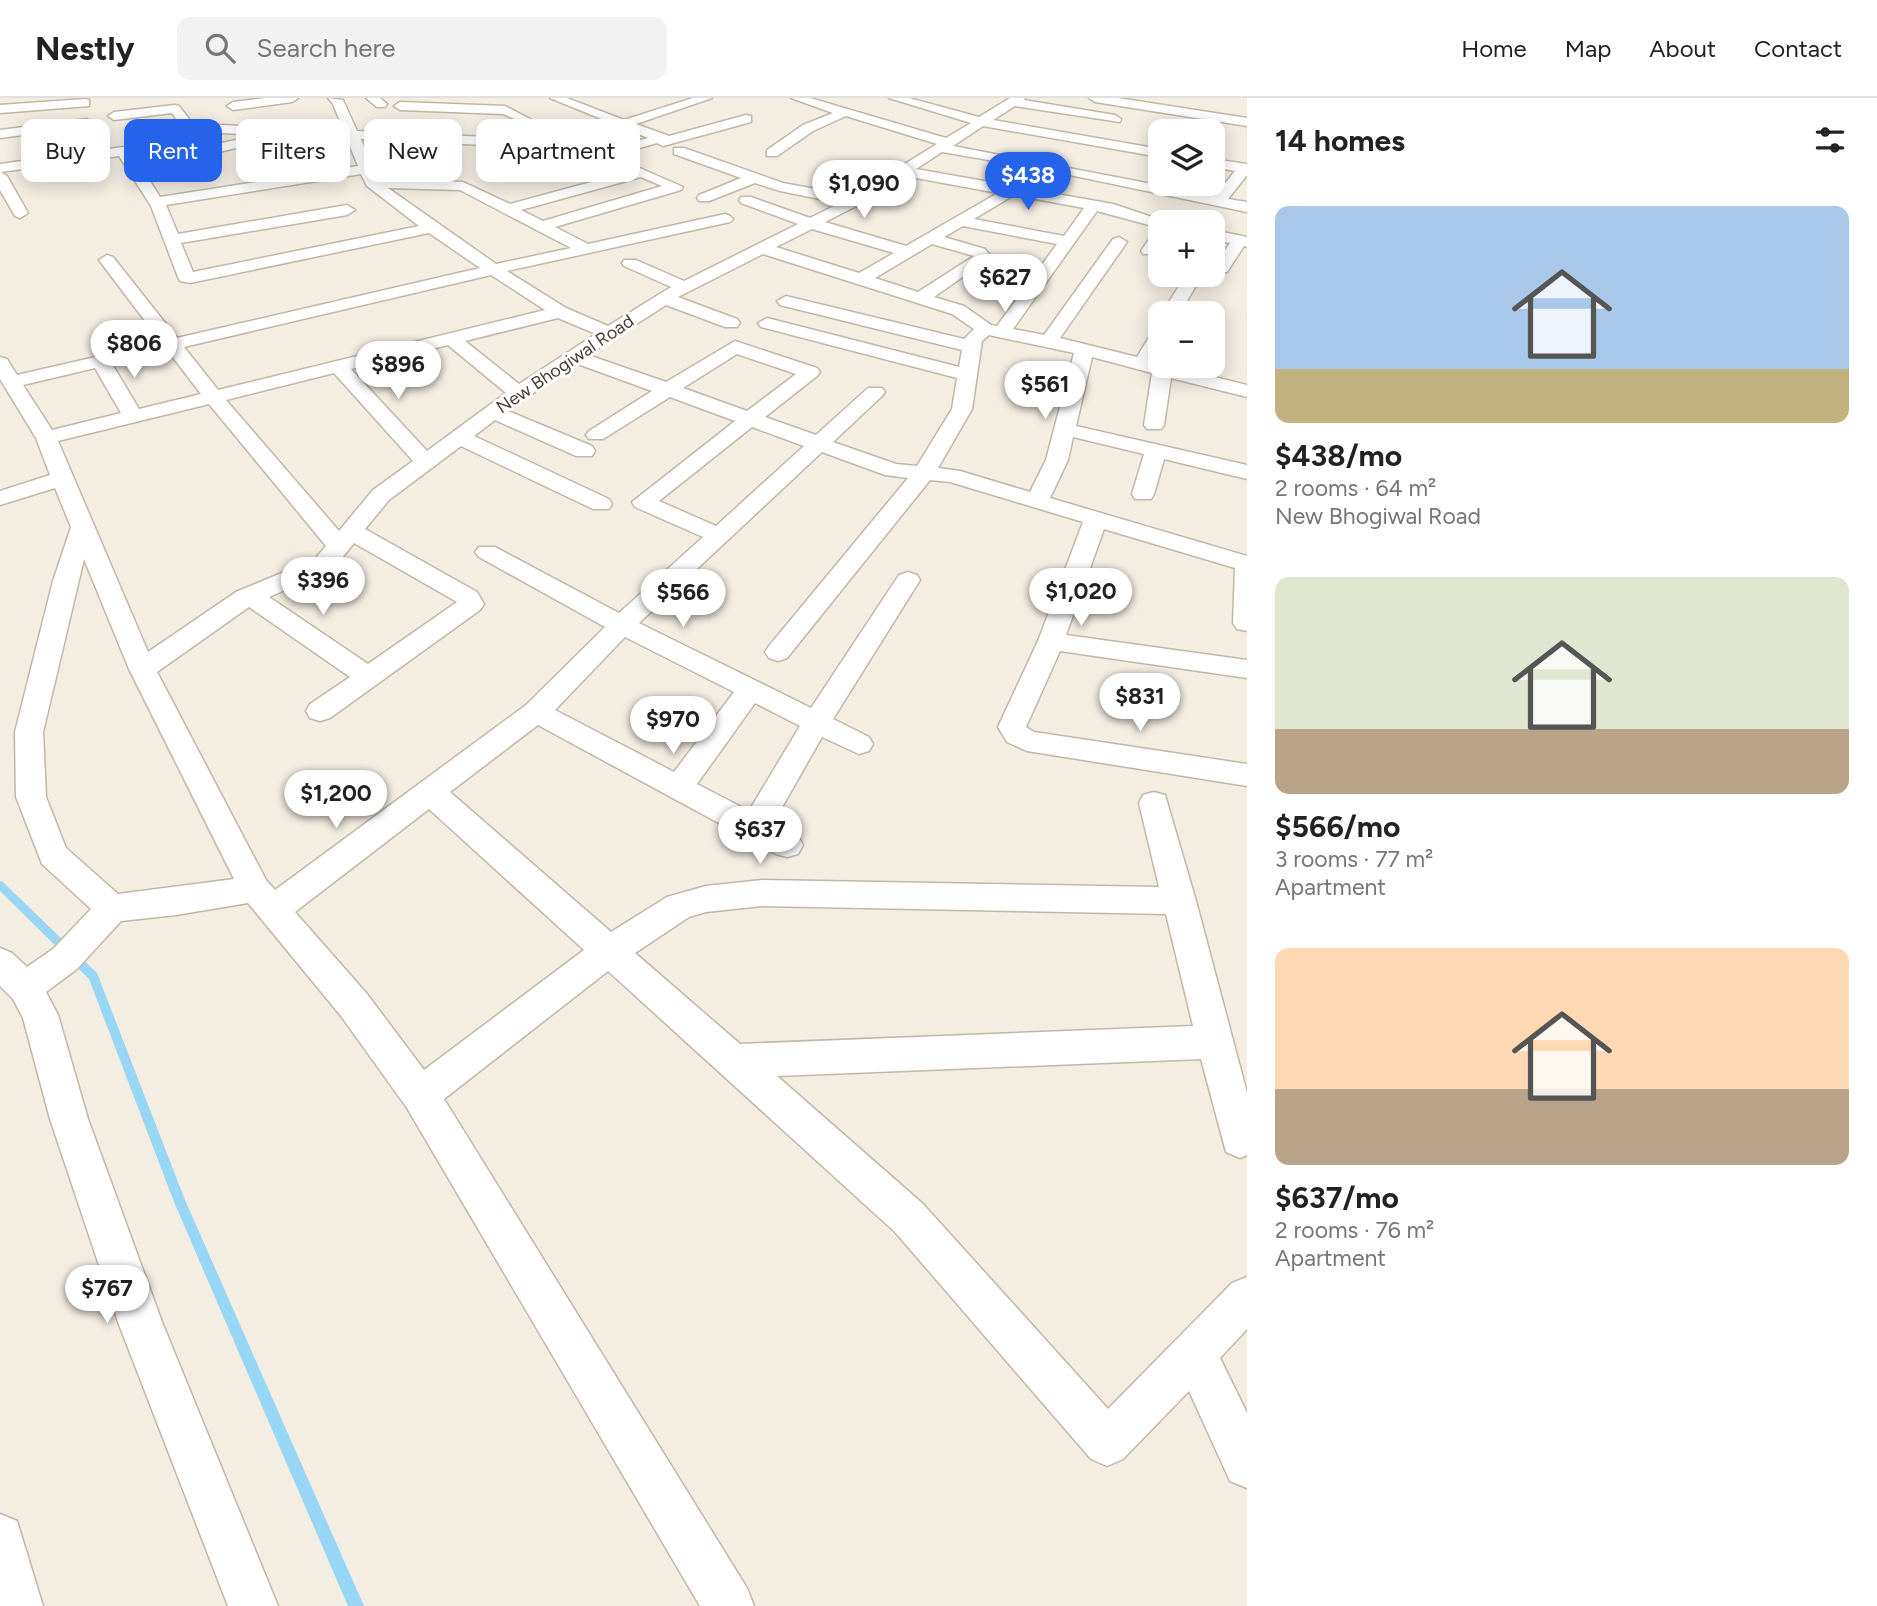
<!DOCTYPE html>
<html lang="en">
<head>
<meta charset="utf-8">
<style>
  :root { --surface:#fff; --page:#f2f2f2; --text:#222; --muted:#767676; --line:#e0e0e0; --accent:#2563eb }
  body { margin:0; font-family:Figtree,sans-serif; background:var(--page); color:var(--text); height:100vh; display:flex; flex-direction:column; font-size:26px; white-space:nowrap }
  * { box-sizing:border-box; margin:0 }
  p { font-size:23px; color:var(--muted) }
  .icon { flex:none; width:38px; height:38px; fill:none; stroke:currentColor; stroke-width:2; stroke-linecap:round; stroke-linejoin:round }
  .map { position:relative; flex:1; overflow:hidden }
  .panel { display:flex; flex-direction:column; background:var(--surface); width:630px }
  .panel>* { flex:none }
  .guide { position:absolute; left:21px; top:21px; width:665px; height:63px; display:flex; gap:14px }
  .tools { position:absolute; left:1148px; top:21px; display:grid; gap:14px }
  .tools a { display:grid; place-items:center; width:77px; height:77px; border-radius:14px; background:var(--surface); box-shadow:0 4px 18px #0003; font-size:35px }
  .price { position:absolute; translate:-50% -60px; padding:0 16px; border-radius:24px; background:#fff; color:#222; font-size:23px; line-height:46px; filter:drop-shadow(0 2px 4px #0008) }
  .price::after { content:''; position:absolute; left:50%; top:42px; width:21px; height:16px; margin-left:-10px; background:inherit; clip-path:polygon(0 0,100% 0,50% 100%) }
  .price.selected { background:var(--accent); color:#fff }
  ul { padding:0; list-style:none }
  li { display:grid; align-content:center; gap:14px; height:371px; padding:0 28px }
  li span { display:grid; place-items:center; height:217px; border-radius:14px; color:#555 }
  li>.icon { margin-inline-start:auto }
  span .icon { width:126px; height:126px; fill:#fffc; stroke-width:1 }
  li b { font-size:30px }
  h2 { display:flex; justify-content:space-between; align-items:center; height:84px; padding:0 28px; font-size:30px }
  .pill { padding:0 24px; border-radius:14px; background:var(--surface); box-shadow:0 4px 18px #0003; font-size:24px; line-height:63px }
  .pill.selected { background:var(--accent); color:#fff }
  header { display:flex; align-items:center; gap:42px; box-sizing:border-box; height:98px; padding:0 35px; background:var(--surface); border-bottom:2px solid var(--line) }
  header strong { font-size:33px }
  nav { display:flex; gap:38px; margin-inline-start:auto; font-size:24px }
  .search { width:490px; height:63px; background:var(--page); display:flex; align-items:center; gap:18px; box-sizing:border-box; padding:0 24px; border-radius:14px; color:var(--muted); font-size:26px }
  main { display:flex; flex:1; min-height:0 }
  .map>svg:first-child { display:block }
</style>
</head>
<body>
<header>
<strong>Nestly</strong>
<div class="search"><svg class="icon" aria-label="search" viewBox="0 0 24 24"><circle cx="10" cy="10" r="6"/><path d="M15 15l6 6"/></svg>Search here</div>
<nav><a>Home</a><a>Map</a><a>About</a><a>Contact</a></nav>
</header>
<main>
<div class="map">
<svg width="1247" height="1508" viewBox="0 0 1247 1508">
  <rect width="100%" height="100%" fill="#f3ede2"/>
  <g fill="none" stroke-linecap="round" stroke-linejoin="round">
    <path fill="#98d6f6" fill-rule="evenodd" d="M 0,783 L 3,784 L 97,875 L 185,1102 L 364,1508 L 348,1508 L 174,1104 L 89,881 L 0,793 Z"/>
    <g stroke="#c2b7a7" stroke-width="3">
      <path id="minor" d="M 265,0 L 298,0 L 292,4 L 233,12 L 227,8 L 233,4 Z
        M 328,0 L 343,2 L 357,33 L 509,40 L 517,22 L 503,16 L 400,12 L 394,8 L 400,4 L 505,8 L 530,21 L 522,41 L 626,46 L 648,40 L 550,0 L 567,0 L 624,22 L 693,0 L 712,0 L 636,26 L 669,38 L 746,17 L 751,18 L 751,24 L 663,48 L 657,45 L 626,54 L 361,41 L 377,81 L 463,84 L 510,106 L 628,74 L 619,68 L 626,64 L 683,89 L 681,92 L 555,129 L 588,146 L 725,116 L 730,118 L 733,121 L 730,124 L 507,173 L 566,210 L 608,228 L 671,189 L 624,168 L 622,165 L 624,162 L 636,162 L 684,183 L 798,126 L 741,105 L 739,102 L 741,99 L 751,99 L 810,120 L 840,105 L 780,93 L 755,85 L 709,103 L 699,103 L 697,100 L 699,97 L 741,80 L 674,56 L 674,50 L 684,50 L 783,85 L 853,98 L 937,46 L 846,18 L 813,33 L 777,58 L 767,58 L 767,52 L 803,27 L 833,15 L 791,0 L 810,0 L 946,40 L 971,25 L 889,0 L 909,0 L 979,19 L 1010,0 L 1025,0 L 1024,2 L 1115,17 L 1121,21 L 1120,24 L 1015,8 L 993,22 L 1160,51 L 1160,59 L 983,28 L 953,48 L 1215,98 L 1235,73 L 1213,69 L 1213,61 L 1247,66 L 1247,77 L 1228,101 L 1247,104 L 1247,114 L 1041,71 L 942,54 L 916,71 L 1113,106 L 1167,124 L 1160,124 L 1160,130 L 1097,113 L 1013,231 L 1044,237 L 1113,141 L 1119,139 L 1127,144 L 1060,240 L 1137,259 L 1154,231 L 1160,230 L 1160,251 L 1153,264 L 1160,268 L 1170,268 L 1247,287 L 1247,299 L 1171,280 L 1164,327 L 1161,331 L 1147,331 L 1144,327 L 1152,275 L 1092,259 L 1076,328 L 1247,367 L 1247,381 L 1164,361 L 1154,396 L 1151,401 L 1135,401 L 1132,396 L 1144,356 L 1073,339 L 1068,362 L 1050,400 L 1247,458 L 1247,533 L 1237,531 L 1233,525 L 1235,470 L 1104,431 L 1066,537 L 1247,562 L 1247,580 L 1060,553 L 1026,629 L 1034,634 L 1247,666 L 1247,688 L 1027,653 L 1007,644 L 998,629 L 1038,543 L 1083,424 L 950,384 L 930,382 L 787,560 L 778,563 L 769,560 L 765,554 L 769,548 L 908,380 L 885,377 L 822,354 L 639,525 L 811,610 L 899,477 L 908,474 L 917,477 L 920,482 L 833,621 L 869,639 L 873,646 L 869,653 L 859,656 L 822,639 L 773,725 L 798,738 L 803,747 L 798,756 L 787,759 L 776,756 L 538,627 L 450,694 L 611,834 L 667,799 L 706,788 L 762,782 L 1159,789 L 1139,705 L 1143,697 L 1154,694 L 1165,697 L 1196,803 L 1247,995 L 1247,1057 L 1240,1060 L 1226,1054 L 1201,961 L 777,978 L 923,1106 L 1108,1311 L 1232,1185 L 1247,1179 L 1247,1231 L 1220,1260 L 1247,1315 L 1247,1390 L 1230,1383 L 1189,1293 L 1123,1361 L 1107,1368 L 1091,1361 L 895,1134 L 608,873 L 444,1001 L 747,1490 L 754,1508 L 700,1508 L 407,1010 L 341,918 L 248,805 L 176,817 L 121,823 L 77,871 L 46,894 L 58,917 L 88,1021 L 162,1224 L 278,1508 L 228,1508 L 118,1224 L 50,1021 L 23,920 L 13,901 L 0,888 L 0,850 L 12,855 L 27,869 L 53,851 L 91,811 L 42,766 L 16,699 L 15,634 L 53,483 L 71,429 L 55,390 L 0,407 L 0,393 L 50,377 L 36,340 L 0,281 L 0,259 L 7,261 L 17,277 L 161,244 L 99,162 L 107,157 L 113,159 L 177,240 L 480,170 L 429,135 L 190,185 L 180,183 L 178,179 L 151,108 L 119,58 L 1,74 L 7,78 L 28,115 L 20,120 L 15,118 L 0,92 L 0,66 L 123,49 L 128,50 L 138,65 L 252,38 L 259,42 L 257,45 L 143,72 L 160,99 L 358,68 L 347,41 L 201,34 L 183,31 L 172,15 L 114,22 L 108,18 L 114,14 L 175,7 L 179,8 L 192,25 L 201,26 L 344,33 L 333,6 ZM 361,76 L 367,88 L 419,128 L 193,174 L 181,145 L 347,117 L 355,112 L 347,107 L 178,136 L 166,107 ZM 905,78 L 998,95 L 906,148 L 825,124 L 862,105 ZM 641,79 L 662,88 L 543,123 L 521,112 ZM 388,90 L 460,92 L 571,150 L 496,166 ZM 1014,97 L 1084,110 L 1064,138 L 974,121 ZM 963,128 L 1057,146 L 997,228 L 991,227 L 964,208 L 934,199 L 991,159 L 985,151 L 944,139 ZM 812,131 L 894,155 L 859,175 L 776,149 ZM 932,146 L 974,158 L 918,194 L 875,180 ZM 763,156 L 952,216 L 974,231 L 964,241 L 786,198 L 777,203 L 780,207 L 962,252 L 959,269 L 767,220 L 758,225 L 761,229 L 957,280 L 952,311 L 917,368 L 896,366 L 833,344 L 882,298 L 885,294 L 882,290 L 868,290 L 816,337 L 765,319 L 817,278 L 820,274 L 817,270 L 735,243 L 666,284 L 588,257 L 666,207 L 725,229 L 737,229 L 740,225 L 737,221 L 678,199 ZM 491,177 L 545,212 L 218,292 L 184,249 ZM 558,220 L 596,236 L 519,286 L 465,243 ZM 989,237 L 1074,255 L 1046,362 L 1030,394 L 960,373 L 938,370 L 972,311 L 982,243 ZM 448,247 L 506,295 L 427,353 L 351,271 ZM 168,253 L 201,296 L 139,311 L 112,266 ZM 737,256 L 796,276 L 747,313 L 683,290 ZM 575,265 L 652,293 L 589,333 L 586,337 L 589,341 L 603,341 L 670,299 L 735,323 L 632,404 L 635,409 L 703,439 L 619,515 L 495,449 L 479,449 L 475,454 L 479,459 L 605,529 L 526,607 L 275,792 L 266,782 L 157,574 L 249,509 L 350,579 L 310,606 L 306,613 L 310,620 L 320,623 L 330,620 L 480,512 L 484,506 L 477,494 L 365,431 L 389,402 L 461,348 L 593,411 L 609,411 L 612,406 L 609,401 L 474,338 L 495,322 L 576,358 L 592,358 L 595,353 L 592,348 L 508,313 ZM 95,270 L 121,315 L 52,332 L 23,287 ZM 334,275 L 413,363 L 373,392 L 339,433 L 226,302 ZM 209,306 L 326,448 L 315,461 L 236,494 L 148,554 L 58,343 ZM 752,329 L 804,348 L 716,428 L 659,403 ZM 354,445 L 457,504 L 368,566 L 269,499 L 333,471 ZM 84,461 L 129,571 L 234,781 L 118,796 L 66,750 L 46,699 L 43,634 ZM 625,539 L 734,594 L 674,674 L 555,612 ZM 755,605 L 800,628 L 749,713 L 697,686 ZM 429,711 L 584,852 L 424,972 L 367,896 L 295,814 ZM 762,808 L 1166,816 L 1193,928 L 740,946 L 635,855 L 689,819 L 706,814 Z
        M 366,0 L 380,0 L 387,6 L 385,9 L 377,9 Z
        M 1089,0 L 1118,0 L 1247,20 L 1247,28 L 1095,4 Z
        M 85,1 L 89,2 L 89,8 L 0,15 L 0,7 Z
        M 87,21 L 93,25 L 92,28 L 0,40 L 0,32 Z
        M 1160,132 L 1160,148 L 1155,156 L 1143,156 L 1141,153 L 1154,134 Z
        M 1213,132 L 1247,139 L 1247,149 L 1244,148 L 1227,174 L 1221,175 L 1213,170 L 1230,145 L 1213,142 Z
        M 1186,177 L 1202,177 L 1180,215 L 1162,215 Z
        M 0,1416 L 17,1423 L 43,1508 L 0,1508 Z"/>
    </g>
    <use href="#minor" fill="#fff" fill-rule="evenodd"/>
  </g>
  <g text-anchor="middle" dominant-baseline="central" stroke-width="6" stroke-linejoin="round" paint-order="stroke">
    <g font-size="18" fill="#453c32" stroke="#fff">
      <text transform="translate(565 266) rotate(-34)">New Bhogiwal Road</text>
    </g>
  </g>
</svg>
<div class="tools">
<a><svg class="icon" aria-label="layers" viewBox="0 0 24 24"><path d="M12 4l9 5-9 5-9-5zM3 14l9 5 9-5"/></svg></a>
<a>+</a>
<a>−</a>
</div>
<b class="price selected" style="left:1028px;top:114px">$438</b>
<b class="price" style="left:864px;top:122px">$1,090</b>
<b class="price" style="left:1005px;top:216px">$627</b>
<b class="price" style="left:134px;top:282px">$806</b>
<b class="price" style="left:398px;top:303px">$896</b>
<b class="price" style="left:1045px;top:323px">$561</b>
<b class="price" style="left:323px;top:519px">$396</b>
<b class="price" style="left:1081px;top:530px">$1,020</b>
<b class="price" style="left:683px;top:531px">$566</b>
<b class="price" style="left:1140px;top:635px">$831</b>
<b class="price" style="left:673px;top:658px">$970</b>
<b class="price" style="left:336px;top:732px">$1,200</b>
<b class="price" style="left:760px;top:768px">$637</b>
<b class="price" style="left:107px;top:1227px">$767</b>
<div class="guide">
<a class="pill">Buy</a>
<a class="pill selected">Rent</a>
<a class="pill">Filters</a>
<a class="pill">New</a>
<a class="pill">Apartment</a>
</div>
</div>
<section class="panel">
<h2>14 homes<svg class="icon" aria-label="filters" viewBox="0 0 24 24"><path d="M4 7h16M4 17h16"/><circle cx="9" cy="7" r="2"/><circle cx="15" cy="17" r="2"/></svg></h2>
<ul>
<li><span style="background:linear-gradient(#a9c7e8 75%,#c2b280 0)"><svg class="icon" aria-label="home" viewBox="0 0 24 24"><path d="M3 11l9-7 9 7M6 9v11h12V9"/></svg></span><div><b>$438/mo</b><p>2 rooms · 64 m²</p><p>New Bhogiwal Road</p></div></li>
<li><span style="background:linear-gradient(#dfe7d0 70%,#b9a48a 0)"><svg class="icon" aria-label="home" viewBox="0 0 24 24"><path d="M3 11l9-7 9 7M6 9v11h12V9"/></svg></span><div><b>$566/mo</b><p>3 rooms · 77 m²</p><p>Apartment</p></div></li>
<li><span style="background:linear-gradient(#ffd9b3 65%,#b9a48a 0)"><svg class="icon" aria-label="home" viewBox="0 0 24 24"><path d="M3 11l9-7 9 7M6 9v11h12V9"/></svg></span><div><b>$637/mo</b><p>2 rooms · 76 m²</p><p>Apartment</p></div></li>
</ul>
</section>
</main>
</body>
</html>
